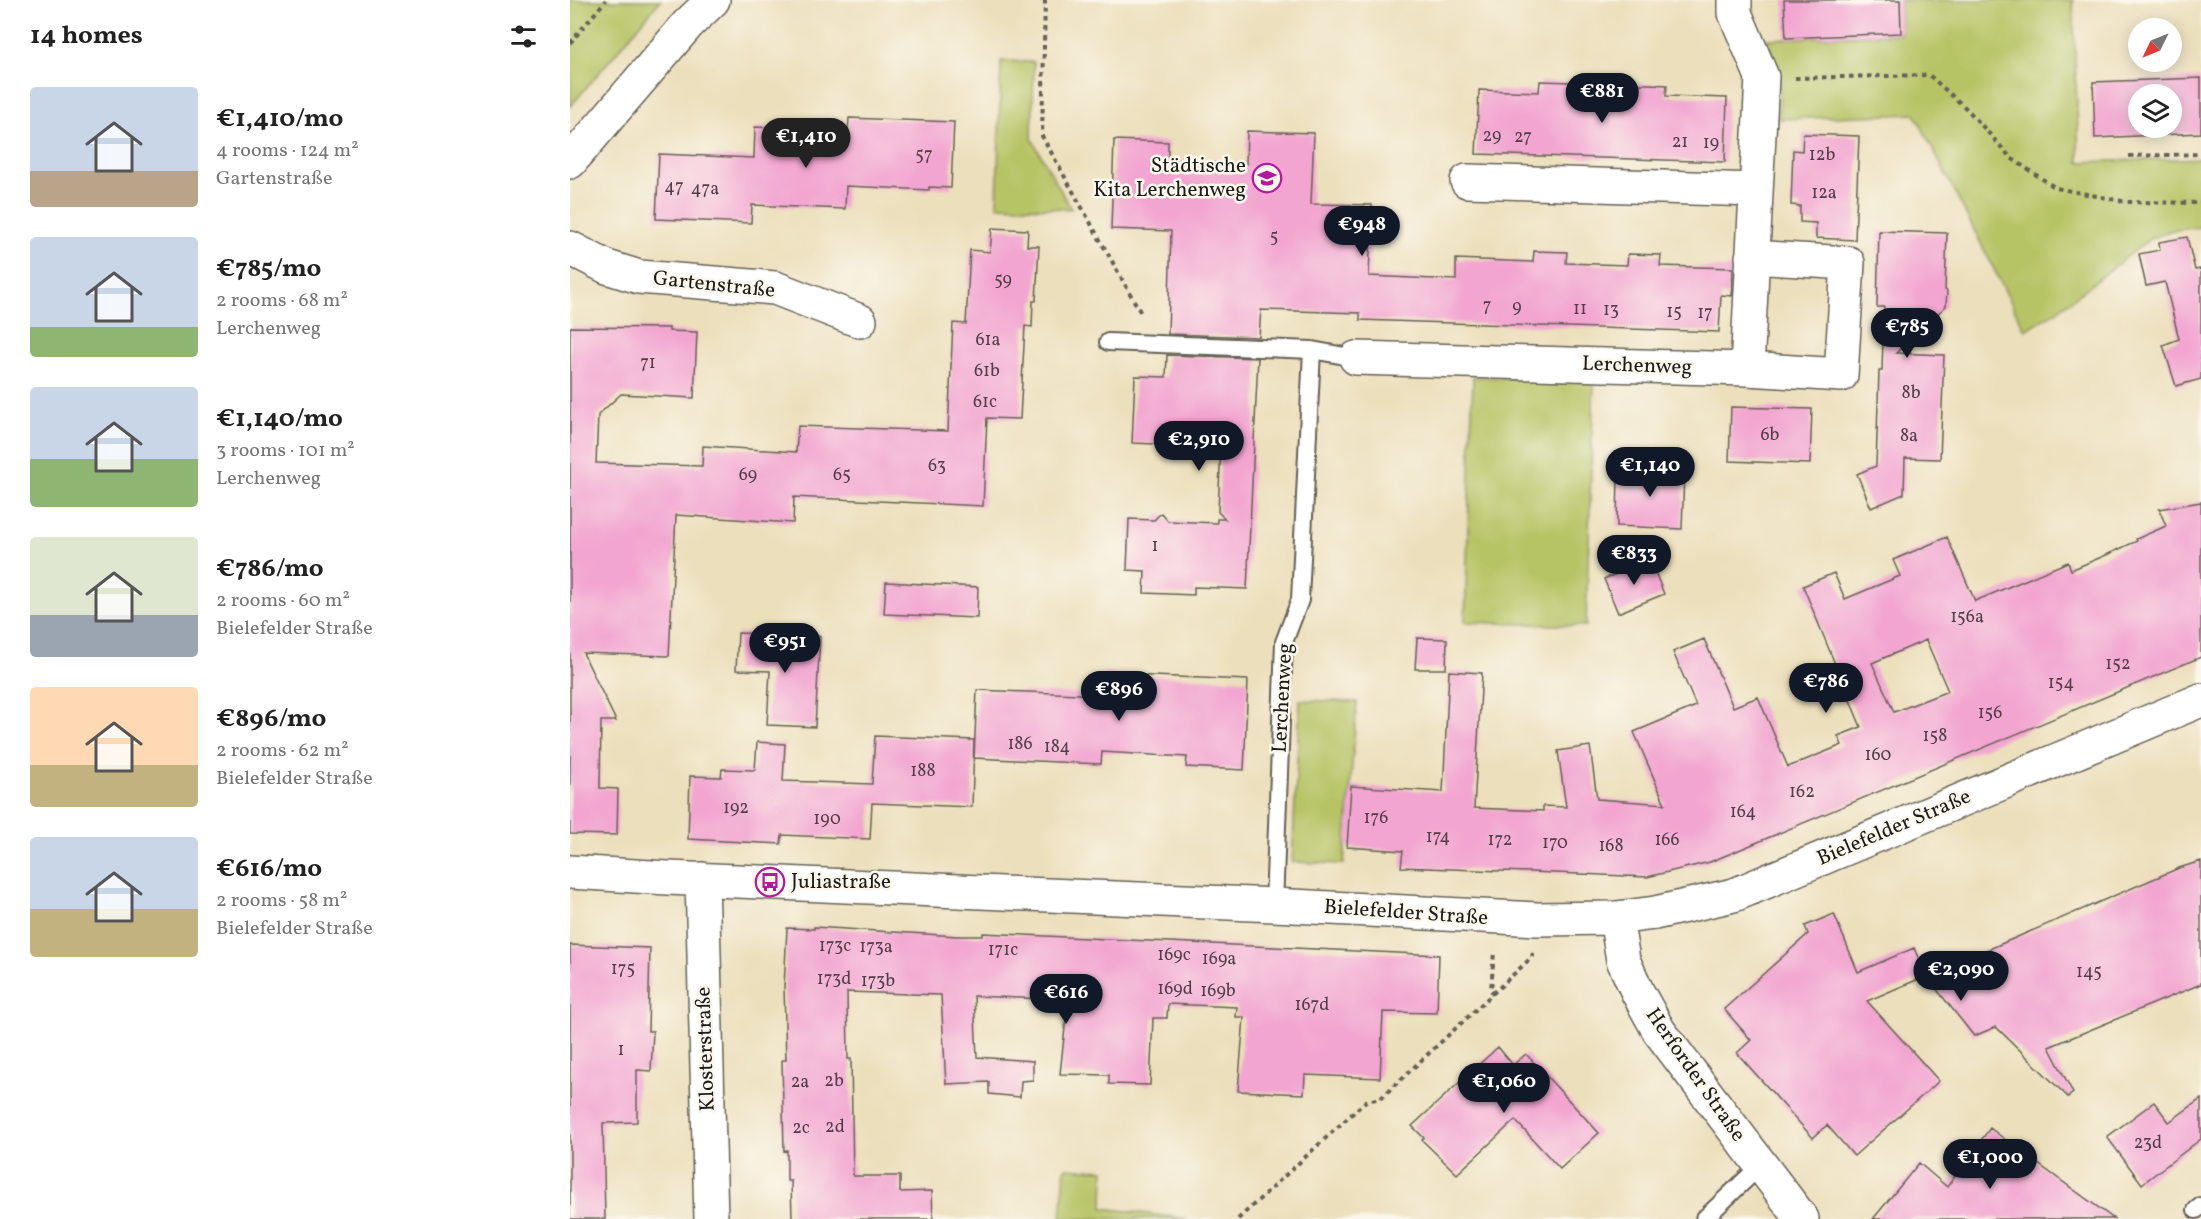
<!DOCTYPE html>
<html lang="en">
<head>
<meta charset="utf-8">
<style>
  :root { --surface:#fff; --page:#f2f2f2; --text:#222; --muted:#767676; --accent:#111827 }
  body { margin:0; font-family:Vollkorn,serif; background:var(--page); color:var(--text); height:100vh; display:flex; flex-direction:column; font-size:22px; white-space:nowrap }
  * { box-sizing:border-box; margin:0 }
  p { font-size:20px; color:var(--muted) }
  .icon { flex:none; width:33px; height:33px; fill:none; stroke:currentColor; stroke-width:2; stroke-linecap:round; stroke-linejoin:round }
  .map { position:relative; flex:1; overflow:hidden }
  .panel { display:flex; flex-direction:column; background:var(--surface); width:570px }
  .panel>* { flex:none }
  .needle { width:39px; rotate:227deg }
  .tools { position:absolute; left:1558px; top:18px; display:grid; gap:12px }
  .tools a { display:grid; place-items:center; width:54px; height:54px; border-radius:50%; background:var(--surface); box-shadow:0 3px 15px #0003; font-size:30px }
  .price { position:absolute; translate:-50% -51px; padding:0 14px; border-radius:21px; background:var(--accent); color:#fff; font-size:20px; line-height:39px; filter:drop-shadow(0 2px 3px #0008) }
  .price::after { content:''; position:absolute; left:50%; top:36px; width:18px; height:14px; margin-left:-9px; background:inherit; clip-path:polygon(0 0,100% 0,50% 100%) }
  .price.current { background:#222; color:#fff }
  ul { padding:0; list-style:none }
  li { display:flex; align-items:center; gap:18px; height:150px; padding:0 30px }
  li span { display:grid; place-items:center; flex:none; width:168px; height:120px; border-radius:6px; color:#555 }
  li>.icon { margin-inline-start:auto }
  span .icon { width:72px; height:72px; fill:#fffc; stroke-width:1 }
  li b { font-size:26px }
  h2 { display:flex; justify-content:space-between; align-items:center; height:72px; padding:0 30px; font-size:26px }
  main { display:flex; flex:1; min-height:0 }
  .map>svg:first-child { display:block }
</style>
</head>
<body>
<main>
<section class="panel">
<h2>14 homes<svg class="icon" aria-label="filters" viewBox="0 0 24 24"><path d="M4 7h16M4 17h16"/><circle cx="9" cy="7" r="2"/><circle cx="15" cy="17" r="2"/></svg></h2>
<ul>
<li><span style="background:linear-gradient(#c9d6e8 70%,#b9a48a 0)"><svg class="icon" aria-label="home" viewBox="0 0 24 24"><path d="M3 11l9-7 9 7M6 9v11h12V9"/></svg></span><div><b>€1,410/mo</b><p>4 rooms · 124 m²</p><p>Gartenstraße</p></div></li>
<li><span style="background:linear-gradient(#c9d6e8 75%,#8fb573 0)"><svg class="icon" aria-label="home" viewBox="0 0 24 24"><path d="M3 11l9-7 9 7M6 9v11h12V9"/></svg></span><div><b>€785/mo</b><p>2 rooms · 68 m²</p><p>Lerchenweg</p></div></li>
<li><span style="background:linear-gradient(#c9d6e8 60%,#8fb573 0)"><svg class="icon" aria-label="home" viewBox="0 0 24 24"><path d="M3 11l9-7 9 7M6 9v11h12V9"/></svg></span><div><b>€1,140/mo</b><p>3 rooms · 101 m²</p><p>Lerchenweg</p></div></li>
<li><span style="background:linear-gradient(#dfe7d0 65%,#9aa5b1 0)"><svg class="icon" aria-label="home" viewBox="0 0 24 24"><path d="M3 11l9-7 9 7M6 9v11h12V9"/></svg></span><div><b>€786/mo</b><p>2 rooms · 60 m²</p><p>Bielefelder Straße</p></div></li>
<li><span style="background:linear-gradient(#ffd9b3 65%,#c2b280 0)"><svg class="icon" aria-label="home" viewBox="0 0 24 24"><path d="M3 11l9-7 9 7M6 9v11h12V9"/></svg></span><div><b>€896/mo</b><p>2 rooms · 62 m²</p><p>Bielefelder Straße</p></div></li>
<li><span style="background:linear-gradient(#c9d6e8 60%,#c2b280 0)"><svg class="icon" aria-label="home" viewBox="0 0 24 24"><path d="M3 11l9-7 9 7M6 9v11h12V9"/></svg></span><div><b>€616/mo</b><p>2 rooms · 58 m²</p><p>Bielefelder Straße</p></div></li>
</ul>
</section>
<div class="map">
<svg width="1631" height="1219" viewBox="0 0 1631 1219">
  <rect width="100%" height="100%" fill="#fbf7ec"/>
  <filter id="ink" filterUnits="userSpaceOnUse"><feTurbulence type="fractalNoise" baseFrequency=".0167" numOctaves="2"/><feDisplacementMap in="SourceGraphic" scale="12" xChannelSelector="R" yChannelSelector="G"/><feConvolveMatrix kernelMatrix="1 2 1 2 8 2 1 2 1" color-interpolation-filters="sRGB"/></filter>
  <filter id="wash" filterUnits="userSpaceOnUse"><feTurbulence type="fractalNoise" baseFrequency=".008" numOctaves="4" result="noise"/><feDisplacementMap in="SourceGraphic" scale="24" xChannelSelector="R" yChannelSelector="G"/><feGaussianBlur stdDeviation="1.35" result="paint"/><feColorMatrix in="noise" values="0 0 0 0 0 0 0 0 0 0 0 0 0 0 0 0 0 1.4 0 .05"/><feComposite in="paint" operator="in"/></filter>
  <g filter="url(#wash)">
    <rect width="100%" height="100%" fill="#ecdfbc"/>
    <path fill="#b7c466" stroke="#6a7041" stroke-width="1.5" d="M 0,0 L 91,0 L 0,107 Z
      M 1330,0 L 1503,0 L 1509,162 L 1631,158 L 1631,227 L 1599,231 L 1580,239 L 1486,312 L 1455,330 L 1345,114 L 1209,119 L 1209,71 L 1197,39 L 1331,34 Z
      M 431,61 L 464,62 L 462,139 L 501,209 L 427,206 Z
      M 903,377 L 1024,380 L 1016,626 L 895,622 Z
      M 730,700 L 787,702 L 774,864 L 722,862 Z
      M 495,1168 L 534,1170 L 533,1208 L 618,1219 L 491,1219 Z"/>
    <g id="blocks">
      <path fill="#f2a5d0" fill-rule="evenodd" d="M 1214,0 L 1330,0 L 1331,33 L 1216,38 Z
        M 1631,78 L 1631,133 L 1525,138 L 1523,82 ZM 1569,94 L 1602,94 L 1602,128 L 1569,128 Z
        M 970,81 L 1003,82 L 1002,92 L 1063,94 L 1064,84 L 1080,84 L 1097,85 L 1096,96 L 1157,98 L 1155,162 L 906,154 L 909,90 L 969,92 Z
        M 279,118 L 384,122 L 381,188 L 359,187 L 359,190 L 276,186 L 275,209 L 182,205 L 181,223 L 86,219 L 89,154 L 184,158 L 185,127 L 278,131 Z
        M 677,131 L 744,133 L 741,204 L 802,205 L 799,276 L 886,280 L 886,259 L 963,262 L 964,251 L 997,252 L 996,263 L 1027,264 L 1057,265 L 1058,254 L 1091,255 L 1090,266 L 1163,268 L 1162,296 L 1151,295 L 1149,332 L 790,320 L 790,313 L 691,310 L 689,337 L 598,334 L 601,231 L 541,229 L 544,140 L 598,142 L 598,161 L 676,164 Z
        M 1233,134 L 1289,136 L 1285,240 L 1246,238 L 1246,223 L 1230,222 L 1230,206 L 1221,205 L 1223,150 L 1232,151 Z
        M 422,228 L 458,230 L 457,246 L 469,246 L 466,301 L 463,301 L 462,327 L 455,326 L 450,419 L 417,418 L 413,506 L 224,497 L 223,523 L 106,515 L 99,656 L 13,653 L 46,721 L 31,721 L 30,788 L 48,789 L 47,835 L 0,834 L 0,327 L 99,328 L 99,331 L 127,332 L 124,398 L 51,394 L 28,415 L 26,463 L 132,466 L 133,446 L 226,452 L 228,426 L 378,431 L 383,323 L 396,324 L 400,250 L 420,252 Z
        M 1309,231 L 1377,233 L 1375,290 L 1377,291 L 1376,306 L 1326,353 L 1374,355 L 1370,459 L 1335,458 L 1334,494 L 1301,508 L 1287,474 L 1306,466 L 1309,371 L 1312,371 L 1314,307 L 1307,307 Z
        M 1617,237 L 1625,270 L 1631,269 L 1631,379 L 1606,386 L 1593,345 L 1609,339 L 1595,282 L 1576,286 L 1569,254 L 1590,250 L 1589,242 Z
        M 597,355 L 688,358 L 677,589 L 624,587 L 624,595 L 574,593 L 575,571 L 557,570 L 559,519 L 584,520 L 591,513 L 598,521 L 647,523 L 647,519 L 655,519 L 648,512 L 651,446 L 606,445 L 595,455 L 585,444 L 562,443 L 565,376 L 596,377 Z
        M 1161,407 L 1242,409 L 1240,464 L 1159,461 Z
        M 1066,465 L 1097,466 L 1096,473 L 1114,473 L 1112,529 L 1047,526 L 1048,472 L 1066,472 Z
        M 1631,502 L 1631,657 L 1140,862 L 1077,877 L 1010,874 L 831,867 L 833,851 L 777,847 L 781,786 L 873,792 L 879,671 L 912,673 L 904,808 L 973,811 L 973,806 L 996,807 L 988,751 L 1020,746 L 1027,799 L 1095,804 L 1064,732 L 1126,706 L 1103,652 L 1134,639 L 1163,707 L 1188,697 L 1218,767 L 1272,745 L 1268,736 L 1291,727 L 1233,586 L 1264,573 L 1275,599 L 1330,576 L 1323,560 L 1377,537 L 1405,601 L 1498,562 L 1501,570 L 1534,556 L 1567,541 L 1566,539 L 1596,526 L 1589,509 ZM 1356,640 L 1378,691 L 1324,712 L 1302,663 Z
        M 1080,560 L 1094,594 L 1048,613 L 1034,579 Z
        M 316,582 L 408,587 L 407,618 L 314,614 Z
        M 168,633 L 250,636 L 245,727 L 197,725 L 200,671 L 166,670 Z
        M 847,638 L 877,639 L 876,669 L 845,669 Z
        M 535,674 L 678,680 L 674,770 L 616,767 L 617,757 L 532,752 L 531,764 L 404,758 L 407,690 L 534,695 Z
        M 305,736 L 404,740 L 402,807 L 302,803 L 300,839 L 212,835 L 211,844 L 118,839 L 120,776 L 151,777 L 152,769 L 185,770 L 187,742 L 215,744 L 213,781 L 302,784 Z
        M 1631,861 L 1631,984 L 1479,1047 L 1503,1093 L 1498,1097 L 1426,1027 L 1404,1036 L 1356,976 L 1297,1001 L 1369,1081 L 1284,1156 L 1257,1125 L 1243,1138 L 1167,1053 L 1181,1040 L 1154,1009 L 1238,934 L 1235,926 L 1264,914 L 1288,972 L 1344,948 L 1356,976 L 1609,868 Z
        M 244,927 L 387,936 L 413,936 L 413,933 L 869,955 L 867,1013 L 813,1012 L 810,1078 L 735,1075 L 734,1094 L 668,1091 L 674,1017 L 666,1017 L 667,1007 L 598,1004 L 597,1018 L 583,1018 L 580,1085 L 539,1084 L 539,1075 L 490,1074 L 498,1000 L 404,996 L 407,1057 L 463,1061 L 463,1080 L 451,1081 L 450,1097 L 419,1094 L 419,1082 L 376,1084 L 371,995 L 277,992 L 278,1059 L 281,1059 L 283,1176 L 330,1176 L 330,1192 L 362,1191 L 363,1219 L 222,1219 L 221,1181 L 217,1181 L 217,1150 L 214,1151 L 213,1105 L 212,1060 L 216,1060 L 214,987 L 217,928 L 244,929 Z
        M 0,945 L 80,948 L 78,1031 L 83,1031 L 81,1071 L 67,1070 L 67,1122 L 33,1123 L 35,1219 L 0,1219 Z
        M 928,1047 L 943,1065 L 956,1054 L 1029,1133 L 990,1169 L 945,1120 L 887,1174 L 852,1140 L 854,1138 L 842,1126 Z
        M 1631,1099 L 1631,1139 L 1572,1184 L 1537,1137 L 1584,1102 L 1599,1122 Z
        M 1420,1128 L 1449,1150 L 1544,1219 L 1303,1219 L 1349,1163 L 1377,1187 Z"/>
    </g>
  </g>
  <g filter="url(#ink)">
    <use href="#blocks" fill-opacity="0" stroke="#656054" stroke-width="1.5"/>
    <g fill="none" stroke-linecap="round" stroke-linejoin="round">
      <g stroke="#656054" stroke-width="20">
        <path id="service" d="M 538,342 L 742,350 L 786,358
          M 704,905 L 714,642 L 730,600 L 742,350
          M 1626,1210 L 1631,1206
          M 1134,1219 L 1190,1166"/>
      </g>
      <g stroke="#656054" stroke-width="36">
        <path id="minor" d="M 0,162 L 118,24 L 143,0
          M 897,181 L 1186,190
          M 0,248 L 37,267 L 69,277 L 205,288 L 290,321
          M 786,358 L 1177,369 L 1192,77 L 1165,13 L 1165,0
          M 1177,369 L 1271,375 L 1278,263 L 1182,257
          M 0,872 L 98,878 L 704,905 L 967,919 L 1046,918 L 1085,913 L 1164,895 L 1631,700
          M 132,879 L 141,1219
          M 1046,918 L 1053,960 L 1068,993 L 1089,1031 L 1232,1219"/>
      </g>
      <path stroke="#656054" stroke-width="4" stroke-dasharray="4.5 4.5" stroke-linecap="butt" d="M 475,0 L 472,136 L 572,315
        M 0,43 L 36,0
        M 1225,78 L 1359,75 L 1397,109 L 1441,158 L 1486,188 L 1557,202 L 1631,203
        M 1559,156 L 1631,154
        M 923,995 L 921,990 L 924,952
        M 668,1219 L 796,1101 L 811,1098 L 962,957 L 963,953"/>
      <use href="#service" stroke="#fff" stroke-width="16"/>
      <use href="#minor" stroke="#fff" stroke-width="33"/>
    </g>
  </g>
  <defs>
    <g id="school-ring" transform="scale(1.5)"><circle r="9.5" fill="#fbf7ec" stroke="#b5179e" stroke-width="1.5"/><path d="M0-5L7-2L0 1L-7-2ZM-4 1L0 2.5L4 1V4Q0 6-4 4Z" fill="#b5179e"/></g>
    <g id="bus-ring" transform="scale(1.5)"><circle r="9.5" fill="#fbf7ec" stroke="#b5179e" stroke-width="1.5"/><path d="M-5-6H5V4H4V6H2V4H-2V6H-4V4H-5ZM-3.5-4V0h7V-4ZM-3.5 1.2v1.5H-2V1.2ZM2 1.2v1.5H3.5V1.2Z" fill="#b5179e"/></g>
  </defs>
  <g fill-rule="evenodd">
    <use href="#school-ring" x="697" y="178"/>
    <use href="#bus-ring" x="200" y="882"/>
  </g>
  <g text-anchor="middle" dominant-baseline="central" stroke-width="5" stroke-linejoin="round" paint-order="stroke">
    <g font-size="18" fill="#523e49">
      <text x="922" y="136">29</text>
      <text x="953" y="137">27</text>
      <text x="1110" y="142">21</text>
      <text x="1141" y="143">19</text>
      <text x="354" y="155">57</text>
      <text x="1252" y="155">12b</text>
      <text x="104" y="187">47</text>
      <text x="135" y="189">47a</text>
      <text x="1254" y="193">12a</text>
      <text x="704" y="237">5</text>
      <text x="433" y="280">59</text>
      <text x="917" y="306">7</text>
      <text x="947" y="307">9</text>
      <text x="1010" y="309">11</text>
      <text x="1041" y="310">13</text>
      <text x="1104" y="312">15</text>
      <text x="1135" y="313">17</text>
      <text x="418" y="340">61a</text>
      <text x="78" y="363">71</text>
      <text x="417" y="371">61b</text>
      <text x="1341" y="393">8b</text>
      <text x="415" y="402">61c</text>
      <text x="1200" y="435">6b</text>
      <text x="1339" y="436">8a</text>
      <text x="367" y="466">63</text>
      <text x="178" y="475">69</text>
      <text x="272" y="475">65</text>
      <text x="585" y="546">1</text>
      <text x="1397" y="617">156a</text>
      <text x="1548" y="664">152</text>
      <text x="1491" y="683">154</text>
      <text x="1420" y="713">156</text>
      <text x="1365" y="736">158</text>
      <text x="450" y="744">186</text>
      <text x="487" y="747">184</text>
      <text x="1308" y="755">160</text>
      <text x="353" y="771">188</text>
      <text x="1232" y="792">162</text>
      <text x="166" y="808">192</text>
      <text x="1173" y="812">164</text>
      <text x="806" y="818">176</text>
      <text x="257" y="819">190</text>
      <text x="868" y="837">174</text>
      <text x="930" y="840">172</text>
      <text x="1097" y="840">166</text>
      <text x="985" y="843">170</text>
      <text x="1041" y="846">168</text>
      <text x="265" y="946">173c</text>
      <text x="306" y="947">173a</text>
      <text x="433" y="950">171c</text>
      <text x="604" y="955">169c</text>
      <text x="649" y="959">169a</text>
      <text x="53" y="969">175</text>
      <text x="1519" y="972">145</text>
      <text x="264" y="979">173d</text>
      <text x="308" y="981">173b</text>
      <text x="605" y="989">169d</text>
      <text x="648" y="991">169b</text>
      <text x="742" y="1005">167d</text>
      <text x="51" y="1050">1</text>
      <text x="264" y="1081">2b</text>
      <text x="230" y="1082">2a</text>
      <text x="265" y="1127">2d</text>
      <text x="231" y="1128">2c</text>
      <text x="1578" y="1143">23d</text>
    </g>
    <g font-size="21" fill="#1c1c1c" stroke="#fbf7ec" text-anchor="end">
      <text x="676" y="166">Städtische<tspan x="676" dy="24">Kita Lerchenweg</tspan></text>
      <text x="221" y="882" text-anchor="start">Juliastraße</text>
    </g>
    <g font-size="21" fill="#1c1c1c" stroke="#fbf7ec">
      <text transform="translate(144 285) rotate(6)">Gartenstraße</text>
      <text transform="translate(1067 366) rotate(2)">Lerchenweg</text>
      <text transform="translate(713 698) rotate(-87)">Lerchenweg</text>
      <text transform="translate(1324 828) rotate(-23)">Bielefelder Straße</text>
      <text transform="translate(836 913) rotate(4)">Bielefelder Straße</text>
      <text transform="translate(136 1049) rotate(-92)">Klosterstraße</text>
      <text transform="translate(1125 1075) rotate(55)">Herforder Straße</text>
    </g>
  </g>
</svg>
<div class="tools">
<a><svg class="needle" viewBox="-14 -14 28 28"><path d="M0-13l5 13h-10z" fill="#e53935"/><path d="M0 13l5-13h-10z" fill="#767676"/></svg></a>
<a><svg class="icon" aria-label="layers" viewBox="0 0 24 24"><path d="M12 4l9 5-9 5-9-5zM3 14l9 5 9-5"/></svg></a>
</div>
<b class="price" style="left:1032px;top:124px">€881</b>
<b class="price current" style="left:236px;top:169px">€1,410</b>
<b class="price" style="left:792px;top:257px">€948</b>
<b class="price" style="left:1337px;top:359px">€785</b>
<b class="price" style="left:629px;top:472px">€2,910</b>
<b class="price" style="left:1080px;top:498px">€1,140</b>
<b class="price" style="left:1064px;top:586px">€833</b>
<b class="price" style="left:215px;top:674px">€951</b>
<b class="price" style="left:1256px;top:714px">€786</b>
<b class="price" style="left:549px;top:722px">€896</b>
<b class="price" style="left:1391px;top:1002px">€2,090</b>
<b class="price" style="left:496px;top:1025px">€616</b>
<b class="price" style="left:934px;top:1114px">€1,060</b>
<b class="price" style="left:1420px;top:1190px">€1,000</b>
</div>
</main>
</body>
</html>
